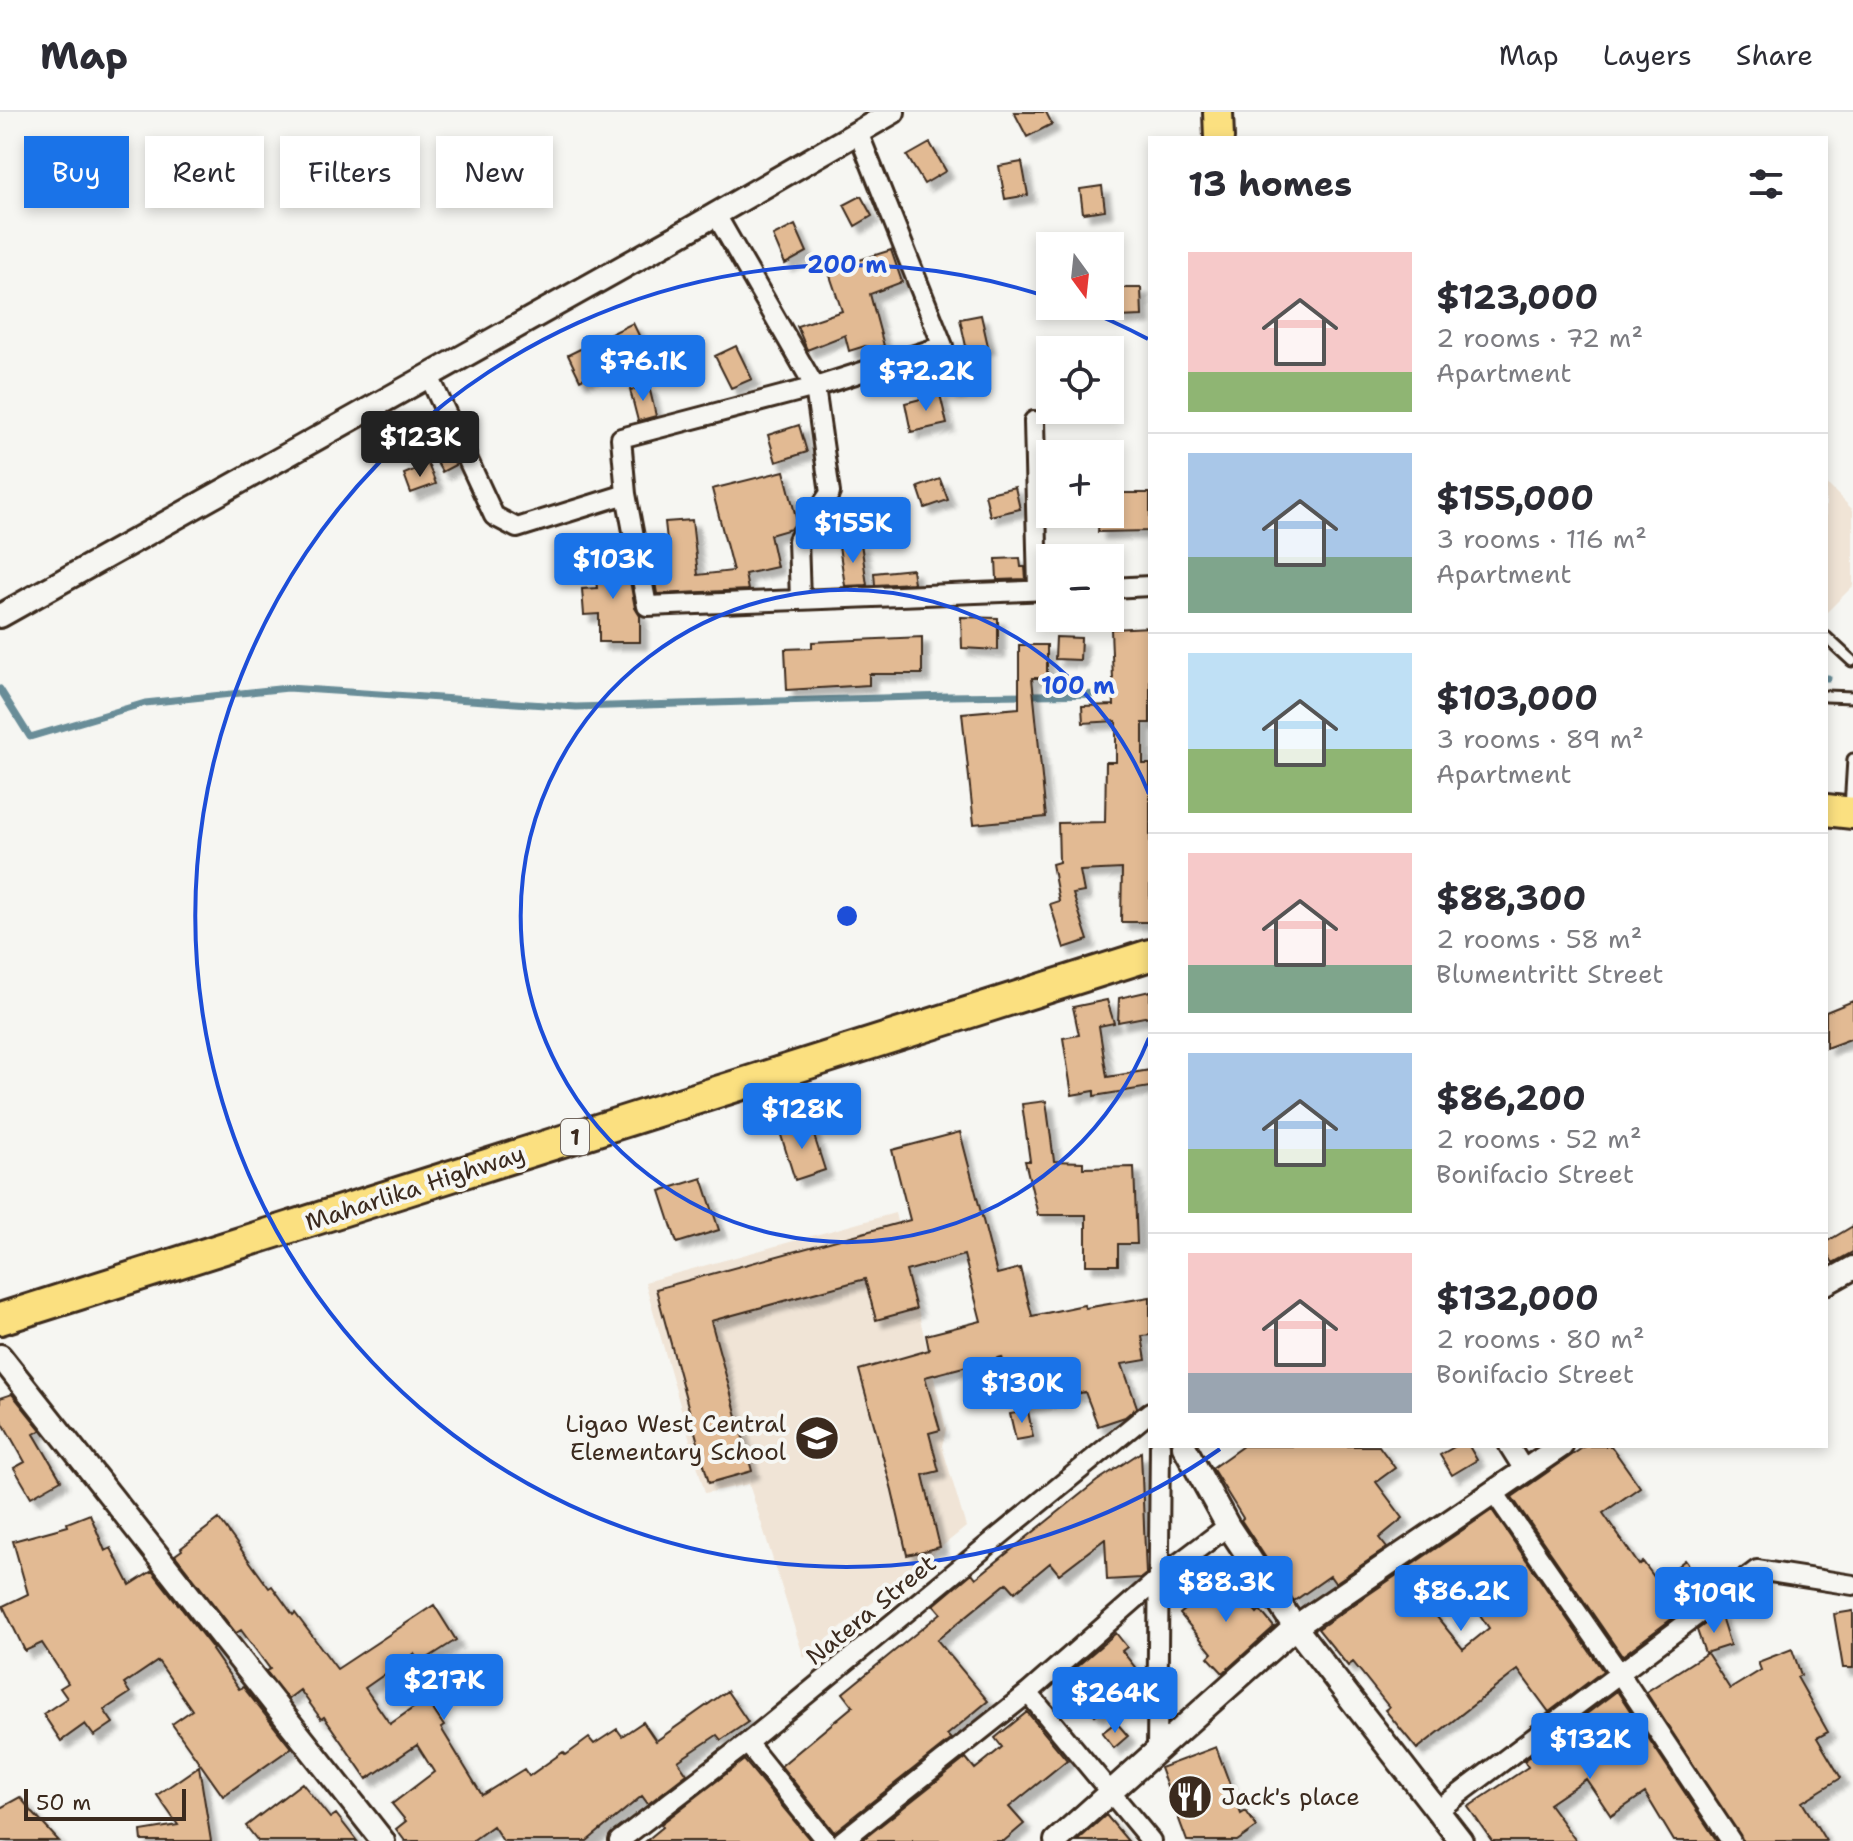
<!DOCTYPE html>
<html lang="en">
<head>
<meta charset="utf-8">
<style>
  :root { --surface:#fff; --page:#f2f2f3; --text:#2b2b33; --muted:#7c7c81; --line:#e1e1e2; --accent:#1a73e8 }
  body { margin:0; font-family:"Shantell Sans",sans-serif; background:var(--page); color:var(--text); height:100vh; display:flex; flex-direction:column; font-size:30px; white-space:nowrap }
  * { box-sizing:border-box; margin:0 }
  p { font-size:26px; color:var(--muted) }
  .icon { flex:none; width:44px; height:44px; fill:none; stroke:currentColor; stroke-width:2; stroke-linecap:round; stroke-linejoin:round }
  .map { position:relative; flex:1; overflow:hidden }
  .side { position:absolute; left:1148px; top:24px; width:680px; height:1312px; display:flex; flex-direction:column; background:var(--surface); border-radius:0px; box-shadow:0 4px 12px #0003 }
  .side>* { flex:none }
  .hud { position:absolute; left:24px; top:24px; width:760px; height:72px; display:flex; gap:16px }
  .needle { width:52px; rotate:165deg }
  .tools { position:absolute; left:1036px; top:120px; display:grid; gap:16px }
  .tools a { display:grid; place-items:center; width:88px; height:88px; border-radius:0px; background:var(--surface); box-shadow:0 4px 12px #0003; font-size:40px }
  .scale { position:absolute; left:24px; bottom:20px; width:162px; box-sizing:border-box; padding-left:8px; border:4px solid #3b2a1e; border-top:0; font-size:22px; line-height:28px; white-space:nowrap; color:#3b2a1e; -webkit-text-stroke:6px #f6f6f2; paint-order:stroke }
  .price { position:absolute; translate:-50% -68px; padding:0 18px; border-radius:8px; background:var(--accent); color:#fff; font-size:26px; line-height:52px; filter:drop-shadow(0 2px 4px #0008) }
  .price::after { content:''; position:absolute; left:50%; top:48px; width:24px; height:18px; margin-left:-12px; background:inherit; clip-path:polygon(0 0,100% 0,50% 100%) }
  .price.active { background:#222; color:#fff }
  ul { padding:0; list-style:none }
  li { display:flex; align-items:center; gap:24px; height:200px; padding:0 40px }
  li+li { border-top:2px solid var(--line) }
  li span { display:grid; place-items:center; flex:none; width:224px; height:160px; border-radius:0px; color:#555 }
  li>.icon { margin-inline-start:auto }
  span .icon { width:96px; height:96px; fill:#fffc; stroke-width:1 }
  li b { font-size:34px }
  h2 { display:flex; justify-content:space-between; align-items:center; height:96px; padding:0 40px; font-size:34px }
  .chip { padding:0 28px; border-radius:0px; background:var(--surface); box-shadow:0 4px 12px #0003; font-size:28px; line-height:72px }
  .chip.active { background:var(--accent); color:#fff }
  header { display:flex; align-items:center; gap:48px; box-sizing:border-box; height:112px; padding:0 40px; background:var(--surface); border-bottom:2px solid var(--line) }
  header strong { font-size:38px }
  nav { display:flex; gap:44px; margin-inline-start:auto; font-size:28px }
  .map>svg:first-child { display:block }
</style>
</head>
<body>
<header>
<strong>Map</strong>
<nav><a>Map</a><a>Layers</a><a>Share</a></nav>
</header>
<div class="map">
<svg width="1853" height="1729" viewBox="0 0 1853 1729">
  <defs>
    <filter id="shadow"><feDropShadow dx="7" dy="7" stdDeviation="2" flood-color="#0004"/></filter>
  </defs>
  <rect width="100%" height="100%" fill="#f6f6f2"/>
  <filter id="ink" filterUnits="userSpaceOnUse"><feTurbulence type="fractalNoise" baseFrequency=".0125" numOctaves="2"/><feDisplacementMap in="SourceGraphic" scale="16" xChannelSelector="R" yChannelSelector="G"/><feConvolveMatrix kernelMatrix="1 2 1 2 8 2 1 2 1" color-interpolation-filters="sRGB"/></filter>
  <g filter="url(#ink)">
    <path fill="#f0e4d6" d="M 1826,371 L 1853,398 L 1853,474 L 1826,501 Z
      M 895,1101 L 946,1317 L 942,1334 L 966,1415 L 804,1546 L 749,1372 L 705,1381 L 645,1170 Z"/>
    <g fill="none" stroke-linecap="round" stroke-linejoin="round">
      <path stroke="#698d98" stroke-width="7" d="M 1826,566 L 1828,566
        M 0,577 L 30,625 L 145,591 L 288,576 L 576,595 L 949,584 L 1120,582"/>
    </g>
    <path fill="#e2ba93" stroke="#3b2a1e" stroke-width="2" fill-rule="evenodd" filter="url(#shadow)" d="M 1014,0 L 1046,0 L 1052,12 L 1027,25 Z
      M 930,31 L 946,59 L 924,72 L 907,44 Z
      M 1022,50 L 1028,83 L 1005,87 L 999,54 Z
      M 1102,74 L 1105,98 L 1083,101 L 1080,77 Z
      M 861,84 L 872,104 L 855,114 L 844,93 Z
      M 795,113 L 807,140 L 785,152 L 773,124 Z
      M 891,138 L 902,170 L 870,182 L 884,234 L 873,236 L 865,234 L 849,239 L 845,223 L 807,238 L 797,214 L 842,199 L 828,158 Z
      M 1118,176 L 1141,176 L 1142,204 L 1118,205 Z
      M 981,203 L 988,234 L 967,239 L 960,207 Z
      M 633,211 L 645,236 L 580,268 L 568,243 Z
      M 736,234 L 752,267 L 731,276 L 715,244 Z
      M 972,243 L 980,273 L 952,280 L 944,250 Z
      M 649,274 L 656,304 L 638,309 L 630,278 Z
      M 940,282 L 947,312 L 911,320 L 905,291 Z
      M 438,313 L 457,352 L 442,360 L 421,322 Z
      M 799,313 L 807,340 L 776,350 L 768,323 Z
      M 428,352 L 436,372 L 411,381 L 404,362 Z
      M 784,359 L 797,409 L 791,417 L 770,423 L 777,455 L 745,462 L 748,478 L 657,482 L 655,470 L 671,466 L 665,410 L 692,408 L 698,463 L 733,459 L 712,377 Z
      M 940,367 L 948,388 L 925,396 L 918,375 Z
      M 1015,375 L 1020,397 L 990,404 L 985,382 Z
      M 1110,381 L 1150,381 L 1150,419 L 1098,420 L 1099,402 L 1110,402 Z
      M 861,431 L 867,473 L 845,474 L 839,434 Z
      M 625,442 L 635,496 L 640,504 L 640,530 L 599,530 L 599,502 L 584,503 L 582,477 L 597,476 L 593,446 Z
      M 1020,446 L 1021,455 L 1025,455 L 1026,467 L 997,468 L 996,447 Z
      M 912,457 L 914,471 L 875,473 L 874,461 Z
      M 961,505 L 998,506 L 998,538 L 962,536 Z
      M 1150,515 L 1150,611 L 1143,611 L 1143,652 L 1150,652 L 1150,810 L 1121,810 L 1122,757 L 1080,759 L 1084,780 L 1073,782 L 1088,828 L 1064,836 L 1050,792 L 1059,789 L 1052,752 L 1059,750 L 1058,711 L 1105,710 L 1106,650 L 1116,650 L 1116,609 L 1083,611 L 1082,594 L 1114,593 L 1111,517 Z
      M 922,525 L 922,562 L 869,562 L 869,573 L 787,578 L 785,537 L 812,536 L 812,530 Z
      M 1056,525 L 1081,526 L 1080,548 L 1055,547 Z
      M 1019,533 L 1047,533 L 1047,566 L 1032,566 L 1046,705 L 974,712 L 962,601 L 1019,596 Z
      M 1150,879 L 1150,904 L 1118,910 L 1119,886 Z
      M 1107,888 L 1114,911 L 1099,914 L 1107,965 L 1150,958 L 1150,975 L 1094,984 L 1094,979 L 1072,983 L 1063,926 L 1079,923 L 1073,895 Z
      M 1853,889 L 1853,926 L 1826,936 L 1826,900 Z
      M 1046,989 L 1054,1049 L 1083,1050 L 1083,1056 L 1134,1055 L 1137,1132 L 1118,1132 L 1118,1153 L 1086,1153 L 1086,1103 L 1038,1103 L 1025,1049 L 1030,1049 L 1022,992 Z
      M 810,1011 L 825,1058 L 795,1068 L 780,1020 Z
      M 960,1020 L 997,1162 L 1020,1156 L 1032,1204 L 1084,1193 L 1085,1196 L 1150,1185 L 1150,1223 L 1142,1224 L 1146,1248 L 1122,1252 L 1137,1295 L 1125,1305 L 1098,1314 L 1085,1280 L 1015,1296 L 1002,1245 L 925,1265 L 940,1318 L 929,1321 L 939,1359 L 923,1363 L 940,1435 L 907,1443 L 892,1378 L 859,1258 L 929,1238 L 926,1223 L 981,1209 L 964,1143 L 906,1159 L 916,1197 L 876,1208 L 865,1167 L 711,1209 L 752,1359 L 709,1371 L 656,1177 L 910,1108 L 892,1038 Z
      M 702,1066 L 719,1118 L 677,1131 L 660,1079 Z
      M 1853,1114 L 1853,1140 L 1833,1151 L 1826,1139 L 1826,1130 Z
      M 12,1282 L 41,1318 L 34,1322 L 61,1368 L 31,1385 L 14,1356 L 25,1350 L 0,1306 L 0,1286 Z
      M 1028,1299 L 1033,1325 L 1016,1328 L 1010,1302 Z
      M 1243,1334 L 1379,1334 L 1395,1356 L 1376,1370 L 1403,1406 L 1379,1426 L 1387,1436 L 1335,1471 L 1330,1464 L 1294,1489 L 1241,1408 L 1243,1406 L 1212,1356 Z
      M 1456,1334 L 1469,1334 L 1477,1348 L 1452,1363 L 1440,1343 Z
      M 1585,1334 L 1611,1334 L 1640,1375 L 1603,1401 L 1639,1453 L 1643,1450 L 1658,1470 L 1685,1448 L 1709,1479 L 1622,1544 L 1512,1385 Z
      M 1141,1340 L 1146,1462 L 1141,1466 L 1107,1468 L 1105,1427 L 1059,1462 L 1050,1451 L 1015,1480 L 1007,1471 L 937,1528 L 988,1589 L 947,1623 L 951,1627 L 834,1720 L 781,1654 L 853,1594 L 843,1581 L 941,1501 L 934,1493 L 972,1461 L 976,1466 L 1097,1369 Z
      M 1492,1398 L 1603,1559 L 1549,1600 L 1518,1558 L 1417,1637 L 1385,1598 L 1389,1595 L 1353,1550 L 1348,1554 L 1318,1517 ZM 1471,1461 L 1493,1494 L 1480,1503 L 1489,1516 L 1463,1537 L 1428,1494 Z
      M 90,1402 L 105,1439 L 111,1436 L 130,1473 L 152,1459 L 213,1537 L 212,1538 L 239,1577 L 243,1575 L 291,1636 L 223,1684 L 172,1612 L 192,1598 L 158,1549 L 124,1572 L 130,1581 L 104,1598 L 113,1611 L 94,1624 L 85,1612 L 61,1629 L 43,1602 L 67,1586 L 60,1576 L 68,1571 L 42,1531 L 25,1539 L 3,1494 L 28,1482 L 13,1429 L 68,1414 L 67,1411 Z
      M 219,1407 L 269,1476 L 272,1474 L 293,1503 L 295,1501 L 337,1557 L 434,1493 L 456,1528 L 420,1551 L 414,1542 L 365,1576 L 390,1612 L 426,1587 L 444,1614 L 441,1616 L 482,1683 L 524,1657 L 529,1664 L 563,1640 L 566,1643 L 589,1626 L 594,1632 L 617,1617 L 622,1624 L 643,1610 L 656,1629 L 727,1579 L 748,1610 L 721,1628 L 717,1623 L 678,1649 L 687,1662 L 648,1692 L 642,1684 L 587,1729 L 503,1729 L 493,1714 L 472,1729 L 405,1729 L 396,1717 L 406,1709 L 392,1692 L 434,1660 L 417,1633 L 367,1667 L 324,1605 L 321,1607 L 300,1578 L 288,1587 L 266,1559 L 270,1557 L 241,1518 L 236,1521 L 175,1443 L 182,1438 L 181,1436 Z
      M 1226,1464 L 1257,1501 L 1260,1498 L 1274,1515 L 1223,1561 L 1208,1545 L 1212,1541 L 1180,1502 Z
      M 1853,1499 L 1853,1556 L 1843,1556 L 1834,1502 Z
      M 1720,1501 L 1730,1533 L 1705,1541 L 1697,1518 Z
      M 1116,1521 L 1127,1535 L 1122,1539 L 1143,1565 L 1095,1603 L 1075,1578 L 1071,1581 L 1061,1568 Z
      M 1792,1537 L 1801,1563 L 1797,1565 L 1828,1620 L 1817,1626 L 1841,1666 L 1802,1690 L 1826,1729 L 1743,1729 L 1646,1580 L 1707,1541 L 1730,1577 L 1761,1558 L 1758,1550 Z
      M 1617,1579 L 1717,1729 L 1674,1729 L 1645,1681 L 1611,1704 L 1586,1667 L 1549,1692 L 1576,1729 L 1492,1729 L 1468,1695 L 1528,1655 L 1524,1649 Z
      M 1027,1600 L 1067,1648 L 1009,1695 L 1024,1712 L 1004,1729 L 861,1729 L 966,1646 L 975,1657 L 1002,1635 L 995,1626 Z
      M 1116,1610 L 1128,1624 L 1114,1636 L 1102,1621 Z
      M 1216,1635 L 1241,1702 L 1246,1699 L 1257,1715 L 1237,1729 L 1187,1729 L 1160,1656 Z
      M 744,1648 L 811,1729 L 646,1729 L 663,1715 L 661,1712 Z
      M 199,1654 L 211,1729 L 142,1729 L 141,1719 L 178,1713 L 157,1683 Z
      M 302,1671 L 330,1706 L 336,1702 L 357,1729 L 258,1729 L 246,1714 Z
      M 20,1685 L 33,1701 L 59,1729 L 0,1729 L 0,1696 Z
      M 1106,1703 L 1128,1729 L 1077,1729 Z"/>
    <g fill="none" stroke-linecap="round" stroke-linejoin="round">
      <g stroke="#3b2a1e" stroke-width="15">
        <path id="service" d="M 1826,525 L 1852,549
          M 1826,584 L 1853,585
          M 1850,696 L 1853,647"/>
      </g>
      <g stroke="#3b2a1e" stroke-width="24">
        <path id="minor" d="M 715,101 L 815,275 L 943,234 L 858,20
          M 429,264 L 494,404 L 517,416 L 626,382 L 621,326 L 815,275 L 830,381 L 798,428 L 800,488
          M 1034,309 L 1038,478
          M 626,382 L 647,494 L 1050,478
          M 1110,476 L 1150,474
          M 1509,1334 L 1524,1358
          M 1493,1379 L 1620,1562 L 1731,1729
          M 1028,1581 L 1151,1729
          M 747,1631 L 826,1729
          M 1157,1639 L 1160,1334
          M 1438,1698 L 1757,1458 L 1853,1473
          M 619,1729 L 747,1631 L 1150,1300
          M 842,1729 L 1028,1581 L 1158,1467 L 1228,1414"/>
      </g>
      <g stroke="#3b2a1e" stroke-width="28">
        <path id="tertiary" d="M 0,504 L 680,123 L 893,0
          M 1826,1171 L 1853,1156
          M 0,1244 L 383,1729
          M 1184,1334 L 1228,1414 L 1295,1515 L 1461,1729
          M 1056,1729 L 1295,1515 L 1561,1334"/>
      </g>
      <g stroke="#3b2a1e" stroke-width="34">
        <path id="primary" d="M 1218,0 L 1219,26"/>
      </g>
      <g stroke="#3b2a1e" stroke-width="36">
        <path id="trunk" d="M 1826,698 L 1853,701
          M 0,1207 L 1150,843"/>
      </g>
      <use href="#service" stroke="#f6f6f2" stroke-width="9"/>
      <use href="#minor" stroke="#f6f6f2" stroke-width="18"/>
      <use href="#tertiary" stroke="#f6f6f2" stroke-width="22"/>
      <use href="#primary" stroke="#fbe080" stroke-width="28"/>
      <use href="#trunk" stroke="#fbe080" stroke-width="30"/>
    </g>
  </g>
  <g fill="none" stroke="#1d4ed8" stroke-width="4">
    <path d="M1149 926A326 326 0 1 1 1149 682"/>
    <path d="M1220 1337A651 651 0 1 1 1048 185M1075 194A651 651 0 0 1 1148 227"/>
  </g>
  <defs>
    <g id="school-disc" transform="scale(2.3)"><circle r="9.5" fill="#3b2a1e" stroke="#f6f6f2"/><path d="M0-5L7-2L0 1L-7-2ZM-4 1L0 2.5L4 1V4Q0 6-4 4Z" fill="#fff"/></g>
    <g id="restaurant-disc" transform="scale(2.3)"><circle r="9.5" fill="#3b2a1e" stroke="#f6f6f2"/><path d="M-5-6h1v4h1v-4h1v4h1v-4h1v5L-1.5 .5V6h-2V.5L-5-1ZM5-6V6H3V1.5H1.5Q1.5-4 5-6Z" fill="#fff"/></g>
  </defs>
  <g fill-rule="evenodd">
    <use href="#school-disc" x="817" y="1326"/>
    <use href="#restaurant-disc" x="1190" y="1685"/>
  </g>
  <g text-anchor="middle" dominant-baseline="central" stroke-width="8" stroke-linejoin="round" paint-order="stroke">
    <rect fill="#f6f6f2" stroke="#73675e" stroke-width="2" x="561" y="1007" width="28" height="36" rx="6"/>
    <g font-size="22" font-weight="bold" fill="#3b2a1e">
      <text x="575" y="1025">1</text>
    </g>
    <g font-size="24" fill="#3b2a1e" stroke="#f6f6f2">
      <text transform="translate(415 1076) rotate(-18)">Maharlika Highway</text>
      <text transform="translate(871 1498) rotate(-39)">Natera Street</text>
    </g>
    <g font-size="24" fill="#3b2a1e" stroke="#f6f6f2" text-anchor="end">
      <text x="786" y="1312">Ligao West Central<tspan x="786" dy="28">Elementary School</tspan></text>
      <text x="1221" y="1685" text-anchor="start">Jack's place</text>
    </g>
  </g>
  <circle cx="847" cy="804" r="12" fill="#1d4ed8" stroke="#f6f6f2" stroke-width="4"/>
  <g font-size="24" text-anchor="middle" font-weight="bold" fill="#1d4ed8" stroke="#f6f6f2" stroke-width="8" stroke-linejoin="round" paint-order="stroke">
    <text x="847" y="161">200 m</text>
    <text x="1078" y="582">100 m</text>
  </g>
</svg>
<div class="tools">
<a><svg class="needle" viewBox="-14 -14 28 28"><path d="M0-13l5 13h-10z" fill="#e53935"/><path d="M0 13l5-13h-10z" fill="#7c7c81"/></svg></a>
<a><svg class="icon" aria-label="locate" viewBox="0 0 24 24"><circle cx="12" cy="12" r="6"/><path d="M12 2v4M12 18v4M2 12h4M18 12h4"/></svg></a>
<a>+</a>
<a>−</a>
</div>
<div class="scale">50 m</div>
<b class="price" style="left:643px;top:291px">$76.1K</b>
<b class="price" style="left:926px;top:301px">$72.2K</b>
<b class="price active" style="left:420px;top:367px">$123K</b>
<b class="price" style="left:853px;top:453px">$155K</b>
<b class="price" style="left:613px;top:489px">$103K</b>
<b class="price" style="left:802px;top:1039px">$128K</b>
<b class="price" style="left:1022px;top:1313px">$130K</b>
<b class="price" style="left:1226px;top:1512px">$88.3K</b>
<b class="price" style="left:1461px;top:1521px">$86.2K</b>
<b class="price" style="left:1714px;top:1523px">$109K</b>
<b class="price" style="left:444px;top:1610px">$217K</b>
<b class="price" style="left:1115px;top:1623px">$264K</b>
<b class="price" style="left:1590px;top:1669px">$132K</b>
<div class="hud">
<a class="chip active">Buy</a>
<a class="chip">Rent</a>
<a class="chip">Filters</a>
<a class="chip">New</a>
</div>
<section class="side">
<h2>13 homes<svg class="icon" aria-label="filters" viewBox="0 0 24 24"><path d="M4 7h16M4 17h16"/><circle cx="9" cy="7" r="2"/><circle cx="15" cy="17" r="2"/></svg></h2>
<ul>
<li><span style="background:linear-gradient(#f6c9c9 75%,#8fb573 0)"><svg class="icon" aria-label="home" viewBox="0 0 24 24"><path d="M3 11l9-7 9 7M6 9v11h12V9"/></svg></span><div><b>$123,000</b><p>2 rooms · 72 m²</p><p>Apartment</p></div></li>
<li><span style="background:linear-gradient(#a9c7e8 65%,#7fa58c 0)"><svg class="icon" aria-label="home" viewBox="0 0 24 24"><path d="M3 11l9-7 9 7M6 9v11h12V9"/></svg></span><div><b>$155,000</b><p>3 rooms · 116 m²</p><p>Apartment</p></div></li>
<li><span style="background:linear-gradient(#bfe0f5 60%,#8fb573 0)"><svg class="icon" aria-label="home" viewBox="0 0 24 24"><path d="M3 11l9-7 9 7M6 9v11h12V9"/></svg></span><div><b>$103,000</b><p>3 rooms · 89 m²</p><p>Apartment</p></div></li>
<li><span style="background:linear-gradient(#f6c9c9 70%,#7fa58c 0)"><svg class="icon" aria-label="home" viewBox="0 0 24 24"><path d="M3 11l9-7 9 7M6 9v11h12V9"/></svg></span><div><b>$88,300</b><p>2 rooms · 58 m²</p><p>Blumentritt Street</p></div></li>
<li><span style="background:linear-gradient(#a9c7e8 60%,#8fb573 0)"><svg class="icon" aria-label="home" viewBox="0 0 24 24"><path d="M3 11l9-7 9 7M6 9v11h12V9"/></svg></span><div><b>$86,200</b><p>2 rooms · 52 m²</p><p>Bonifacio Street</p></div></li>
<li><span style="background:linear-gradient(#f6c9c9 75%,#9aa5b1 0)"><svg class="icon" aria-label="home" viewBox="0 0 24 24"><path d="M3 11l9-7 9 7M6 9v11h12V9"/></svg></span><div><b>$132,000</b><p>2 rooms · 80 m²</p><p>Bonifacio Street</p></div></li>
</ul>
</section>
</div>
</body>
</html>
